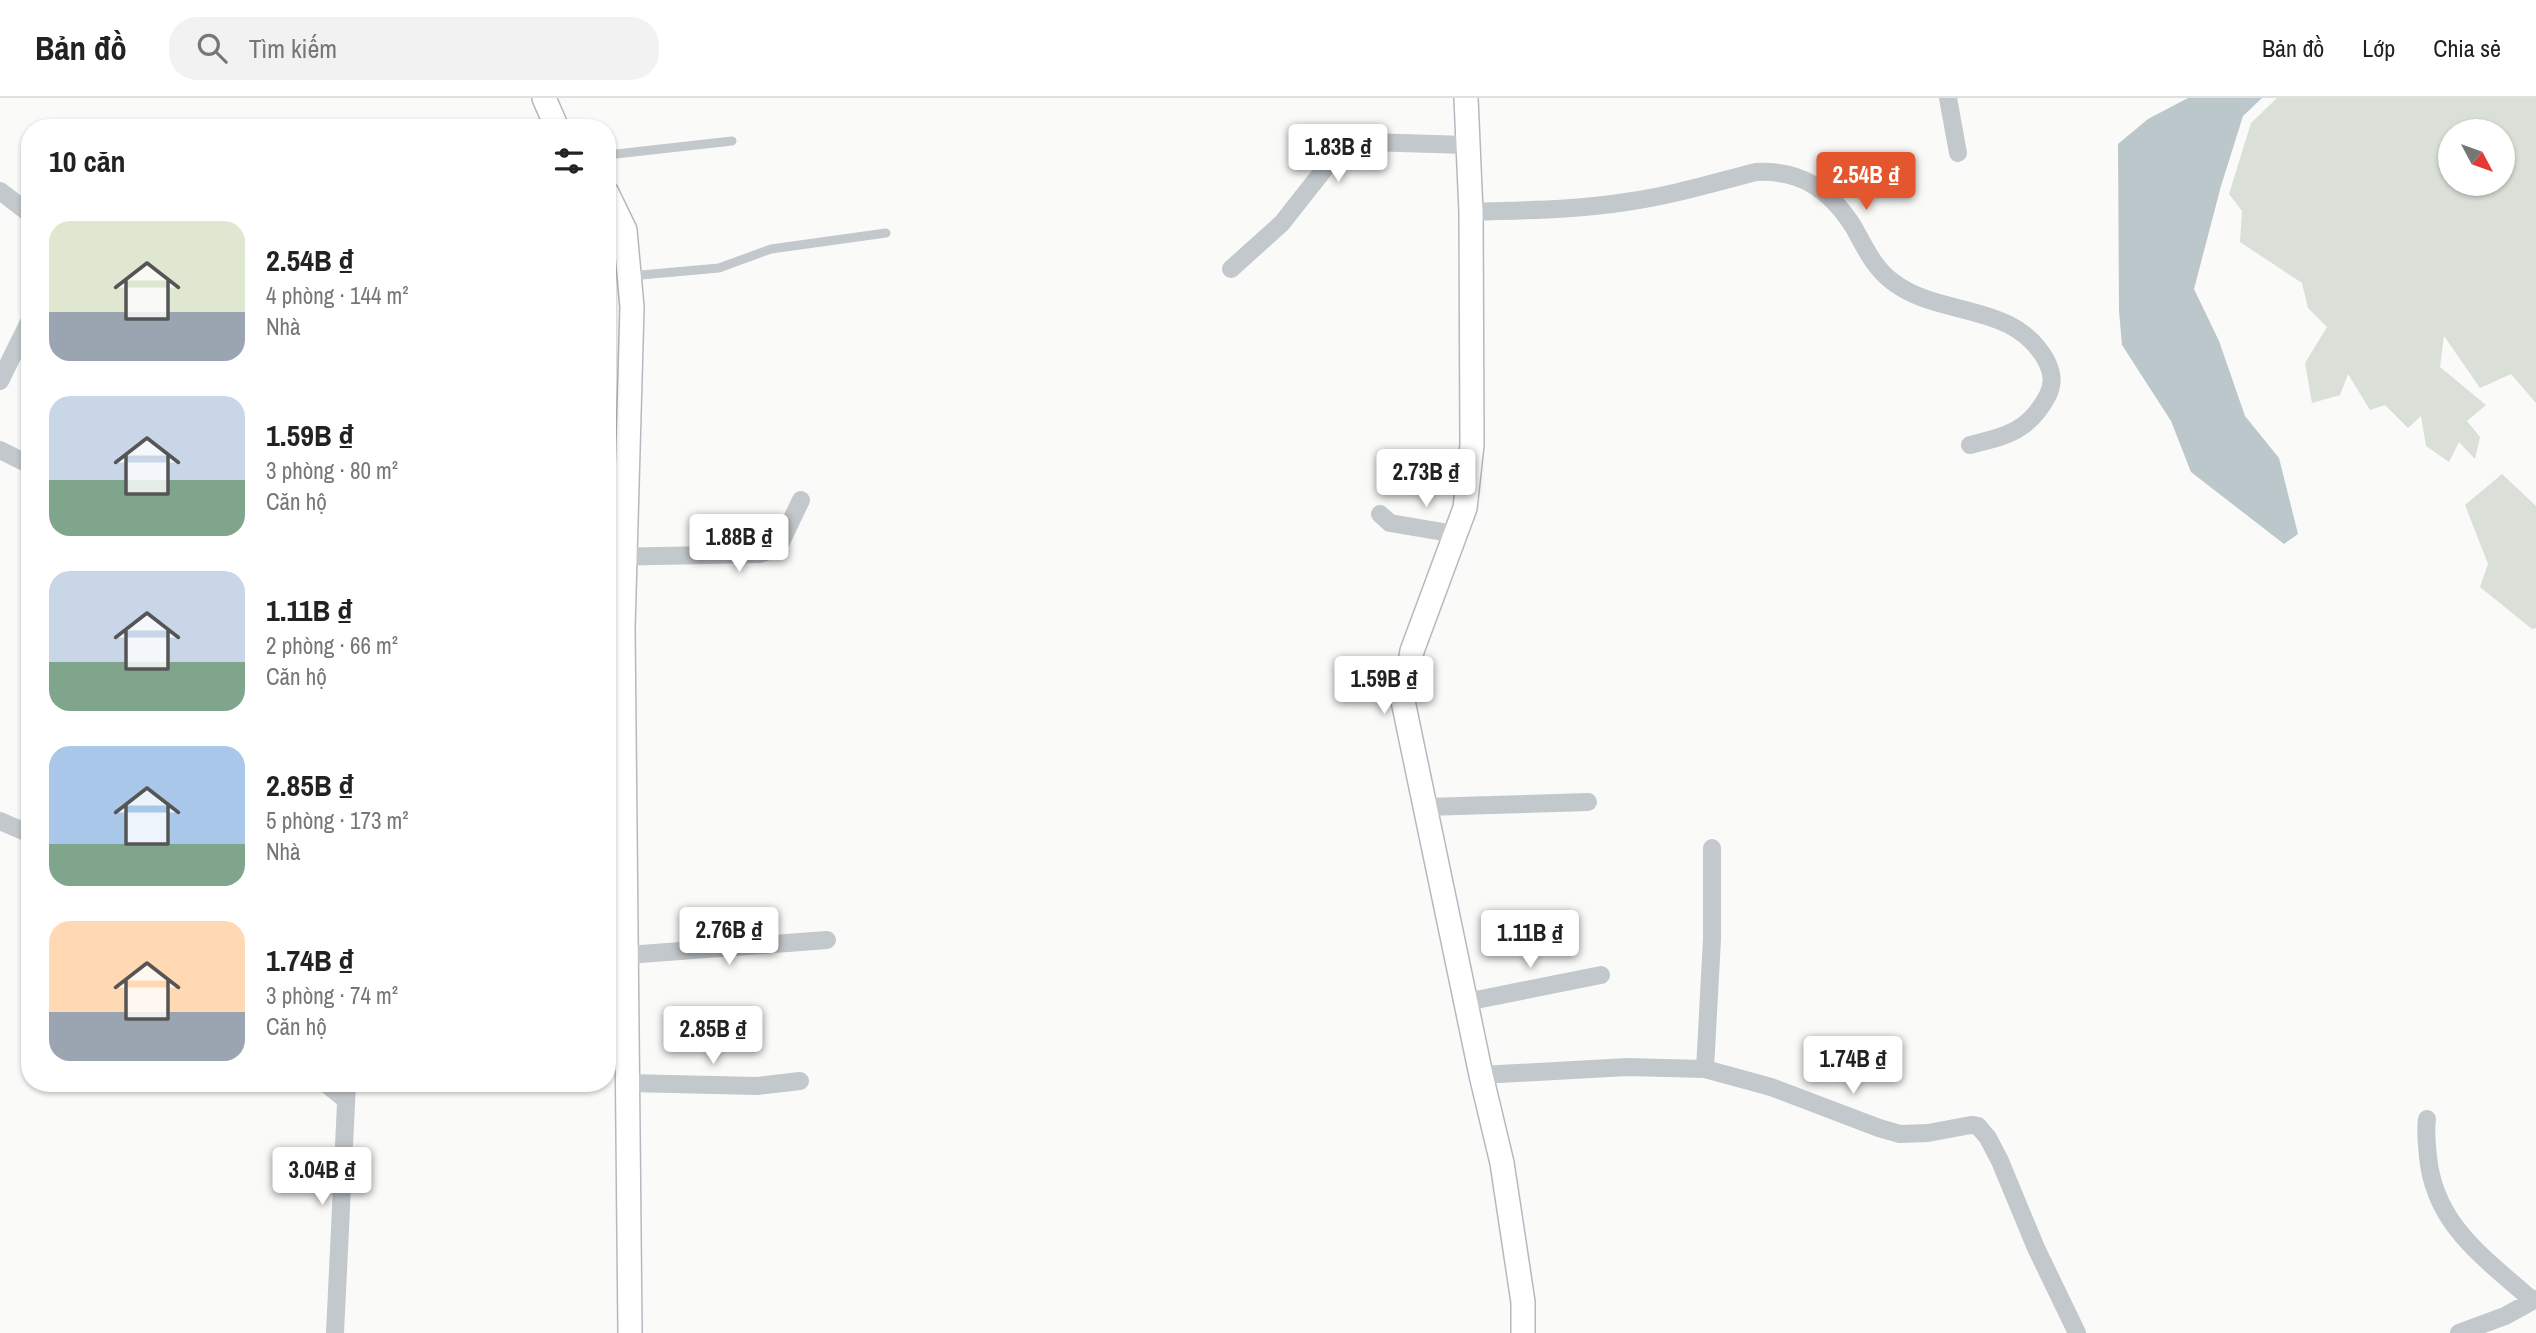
<!DOCTYPE html>
<html lang="vi">
<head>
<meta charset="utf-8">
<style>
  :root { --surface:#fff; --page:#f2f2f2; --text:#222; --muted:#767676; --line:#e0e0e0; --accent:#e4572e }
  body { margin:0; font-family:"Archivo Narrow",sans-serif; background:var(--page); color:var(--text); height:100vh; display:flex; flex-direction:column; font-size:26px; white-space:nowrap }
  * { box-sizing:border-box; margin:0 }
  p { font-size:23px; color:var(--muted) }
  .icon { flex:none; width:38px; height:38px; fill:none; stroke:currentColor; stroke-width:2; stroke-linecap:round; stroke-linejoin:round }
  .map { position:relative; flex:1; overflow:hidden }
  .details { position:absolute; left:21px; top:21px; width:595px; height:973px; display:flex; flex-direction:column; background:var(--surface); border-radius:28px; box-shadow:0 2px 5px #0004 }
  .details>* { flex:none }
  .needle { width:46px; rotate:131deg }
  .controls { position:absolute; left:2438px; top:21px; display:grid; gap:14px }
  .controls a { display:grid; place-items:center; width:77px; height:77px; border-radius:50%; background:var(--surface); box-shadow:0 2px 5px #0004; font-size:35px }
  .price { position:absolute; translate:-50% -60px; padding:0 16px; border-radius:7px; background:#fff; color:#222; font-size:23px; line-height:46px; filter:drop-shadow(0 2px 4px #0008) }
  .price::after { content:''; position:absolute; left:50%; top:42px; width:21px; height:16px; margin-left:-10px; background:inherit; clip-path:polygon(0 0,100% 0,50% 100%) }
  .price.current { background:var(--accent); color:#fff }
  ul { padding:0; list-style:none }
  li { display:flex; align-items:center; gap:21px; height:175px; padding:0 28px }
  li span { display:grid; place-items:center; flex:none; width:196px; height:140px; border-radius:21px; color:#555 }
  li>.icon { margin-inline-start:auto }
  span .icon { width:84px; height:84px; fill:#fffc; stroke-width:1 }
  li b { font-size:30px }
  h2 { display:flex; justify-content:space-between; align-items:center; height:84px; padding:0 28px; font-size:30px }
  header { display:flex; align-items:center; gap:42px; box-sizing:border-box; height:98px; padding:0 35px; background:var(--surface); border-bottom:2px solid var(--line) }
  header strong { font-size:33px }
  nav { display:flex; gap:38px; margin-inline-start:auto; font-size:24px }
  .search { width:490px; height:63px; background:var(--page); display:flex; align-items:center; gap:18px; box-sizing:border-box; padding:0 24px; border-radius:28px; color:var(--muted); font-size:26px }
  .map>svg:first-child { display:block }
</style>
</head>
<body>
<header>
<strong>Bản đồ</strong>
<div class="search"><svg class="icon" aria-label="search" viewBox="0 0 24 24"><circle cx="10" cy="10" r="6"/><path d="M15 15l6 6"/></svg>Tìm kiếm</div>
<nav><a>Bản đồ</a><a>Lớp</a><a>Chia sẻ</a></nav>
</header>
<div class="map">
<svg width="2536" height="1235" viewBox="0 0 2536 1235">
  <rect width="100%" height="100%" fill="#fafaf8"/>
  <path fill="#dadfd7" fill-rule="evenodd" d="M 2277,0 L 2536,0 L 2536,305 L 2511,276 L 2480,290 L 2444,238 L 2440,269 L 2486,307 L 2467,323 L 2480,339 L 2475,361 L 2459,344 L 2449,364 L 2426,348 L 2421,318 L 2408,330 L 2385,307 L 2370,312 L 2348,276 L 2340,297 L 2312,305 L 2305,265 L 2327,229 L 2308,210 L 2302,185 L 2240,144 L 2242,113 L 2229,96 L 2251,25 ZM 2450,33 L 2502,33 L 2502,86 L 2450,86 Z
    M 2502,376 L 2536,408 L 2536,530 L 2532,531 L 2480,489 L 2488,466 L 2465,407 Z"/>
  <path fill="#bbc7cb" d="M 2188,0 L 2262,0 L 2243,18 L 2221,88 L 2194,191 L 2219,243 L 2245,318 L 2279,360 L 2298,436 L 2284,446 L 2191,374 L 2171,323 L 2122,247 L 2119,213 L 2118,46 L 2148,21 Z"/>
  <g fill="none" stroke-linecap="round" stroke-linejoin="round">
    <g stroke="#b3babf" stroke-width="26">
      <path id="secondary" d="M 544,0 L 557,30
        M 1466,0 L 1471,114 L 1472,347 L 1465,410 L 1412,553 L 1403,603 L 1481,977 L 1502,1065 L 1523,1204 L 1523,1235
        M 607,95 L 625,132 L 632,209 L 623,530 L 630,1235"/>
    </g>
    <path stroke="#c3c8cc" stroke-width="9" d="M 607,57 L 732,43
      M 630,178 L 719,170 L 771,151 L 886,135"/>
    <path stroke="#c3c8cc" stroke-width="18" d="M 1948,0 L 1958,55
      M 0,93 L 30,116
      M 1471,114 C 1523,112 1575,112 1626,104 C 1670,98 1713,85 1756,74 C 1801,72 1829,91 1853,128 C 1865,149 1873,169 1893,184 C 1940,220 2013,203 2046,262 C 2052,274 2054,284 2048,297 C 2029,333 2007,338 1970,347
      M 1231,171 L 1282,125 L 1330,64 L 1348,49 L 1367,44 L 1467,47
      M 0,283 L 30,222
      M 0,352 L 30,367
      M 1380,416 L 1390,425 L 1455,436
      M 607,459 L 760,456 L 774,451 L 780,446 L 801,402
      M 1425,709 L 1588,704
      M 0,723 L 30,736
      M 627,857 L 827,842
      M 1466,904 L 1601,877
      M 1705,971 L 1712,841 L 1712,750
      M 1481,977 L 1627,969 L 1705,971 L 1771,989 L 1879,1030 L 1900,1036 L 1928,1035 L 1971,1027 L 1978,1028 L 1988,1040 L 2000,1063 L 2036,1150 L 2077,1235
      M 325,985 L 346,1002
      M 628,985 L 757,988 L 800,983
      M 2427,1021 C 2425,1034 2427,1046 2428,1059 C 2435,1128 2485,1160 2533,1203
      M 335,1235 L 347,985
      M 2459,1235 L 2505,1218 L 2536,1201"/>
    <use href="#secondary" stroke="#fff" stroke-width="23"/>
  </g>
</svg>
<div class="controls">
<a><svg class="needle" viewBox="-14 -14 28 28"><path d="M0-13l5 13h-10z" fill="#e53935"/><path d="M0 13l5-13h-10z" fill="#767676"/></svg></a>
</div>
<b class="price" style="left:1338px;top:86px">1.83B ₫</b>
<b class="price current" style="left:1866px;top:114px">2.54B ₫</b>
<b class="price" style="left:1426px;top:411px">2.73B ₫</b>
<b class="price" style="left:739px;top:476px">1.88B ₫</b>
<b class="price" style="left:1384px;top:618px">1.59B ₫</b>
<b class="price" style="left:729px;top:869px">2.76B ₫</b>
<b class="price" style="left:1530px;top:872px">1.11B ₫</b>
<b class="price" style="left:713px;top:968px">2.85B ₫</b>
<b class="price" style="left:1853px;top:998px">1.74B ₫</b>
<b class="price" style="left:322px;top:1109px">3.04B ₫</b>
<section class="details">
<h2>10 căn<svg class="icon" aria-label="filters" viewBox="0 0 24 24"><path d="M4 7h16M4 17h16"/><circle cx="9" cy="7" r="2"/><circle cx="15" cy="17" r="2"/></svg></h2>
<ul>
<li><span style="background:linear-gradient(#dfe7d0 65%,#9aa5b1 0)"><svg class="icon" aria-label="home" viewBox="0 0 24 24"><path d="M3 11l9-7 9 7M6 9v11h12V9"/></svg></span><div><b>2.54B ₫</b><p>4 phòng · 144 m²</p><p>Nhà</p></div></li>
<li><span style="background:linear-gradient(#c9d6e8 60%,#7fa58c 0)"><svg class="icon" aria-label="home" viewBox="0 0 24 24"><path d="M3 11l9-7 9 7M6 9v11h12V9"/></svg></span><div><b>1.59B ₫</b><p>3 phòng · 80 m²</p><p>Căn hộ</p></div></li>
<li><span style="background:linear-gradient(#c9d6e8 65%,#7fa58c 0)"><svg class="icon" aria-label="home" viewBox="0 0 24 24"><path d="M3 11l9-7 9 7M6 9v11h12V9"/></svg></span><div><b>1.11B ₫</b><p>2 phòng · 66 m²</p><p>Căn hộ</p></div></li>
<li><span style="background:linear-gradient(#a9c7e8 70%,#7fa58c 0)"><svg class="icon" aria-label="home" viewBox="0 0 24 24"><path d="M3 11l9-7 9 7M6 9v11h12V9"/></svg></span><div><b>2.85B ₫</b><p>5 phòng · 173 m²</p><p>Nhà</p></div></li>
<li><span style="background:linear-gradient(#ffd9b3 65%,#9aa5b1 0)"><svg class="icon" aria-label="home" viewBox="0 0 24 24"><path d="M3 11l9-7 9 7M6 9v11h12V9"/></svg></span><div><b>1.74B ₫</b><p>3 phòng · 74 m²</p><p>Căn hộ</p></div></li>
</ul>
</section>
</div>
</body>
</html>
